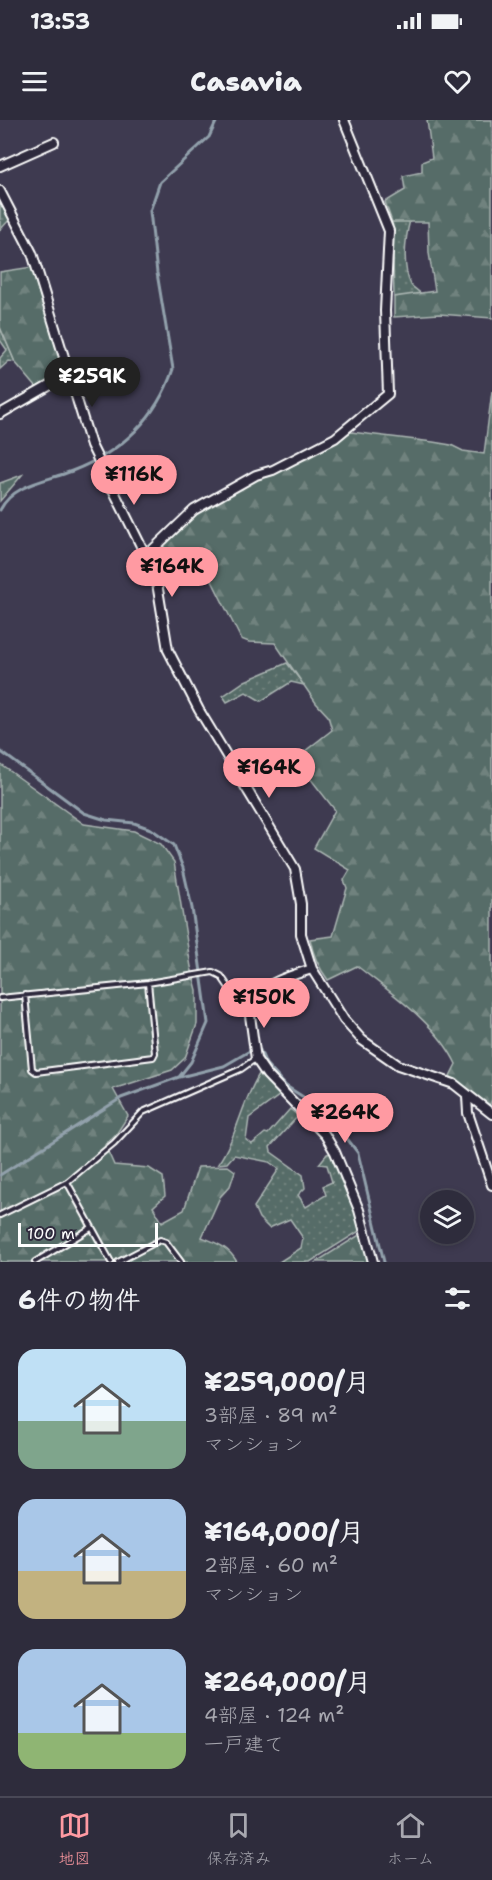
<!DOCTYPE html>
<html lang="ja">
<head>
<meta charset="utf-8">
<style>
  :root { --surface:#2e2c3c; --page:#3a3847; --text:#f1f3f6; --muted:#a7a7af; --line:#494856; --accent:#ff9aa2 }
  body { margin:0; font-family:"Shantell Sans","Klee One",sans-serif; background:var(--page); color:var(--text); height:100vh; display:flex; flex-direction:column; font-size:22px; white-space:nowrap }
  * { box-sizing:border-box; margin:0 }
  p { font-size:20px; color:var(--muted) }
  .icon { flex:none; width:33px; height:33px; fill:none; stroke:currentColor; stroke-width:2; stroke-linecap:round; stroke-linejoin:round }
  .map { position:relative; height:1142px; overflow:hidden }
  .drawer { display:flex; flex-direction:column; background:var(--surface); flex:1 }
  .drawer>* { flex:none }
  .controls { position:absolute; left:420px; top:1070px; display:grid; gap:12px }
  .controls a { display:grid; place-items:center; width:54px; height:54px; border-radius:50%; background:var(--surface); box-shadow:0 3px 9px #0003,0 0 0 2px var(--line); font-size:30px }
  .scale { position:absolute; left:18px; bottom:15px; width:140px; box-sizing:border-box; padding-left:6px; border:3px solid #fff; border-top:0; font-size:16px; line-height:21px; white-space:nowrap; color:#fff; -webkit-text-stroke:4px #2f2a3d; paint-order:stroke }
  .price { position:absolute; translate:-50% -51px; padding:0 14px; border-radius:21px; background:var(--accent); color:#111; font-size:20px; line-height:39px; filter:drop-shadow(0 2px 3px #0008) }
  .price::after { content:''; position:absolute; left:50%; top:36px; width:18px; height:14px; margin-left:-9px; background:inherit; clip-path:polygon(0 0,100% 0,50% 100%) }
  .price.selected { background:#222; color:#fff }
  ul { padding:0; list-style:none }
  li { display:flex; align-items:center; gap:18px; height:150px; padding:0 18px }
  li span { display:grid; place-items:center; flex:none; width:168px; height:120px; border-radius:18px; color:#555 }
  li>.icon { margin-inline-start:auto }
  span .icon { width:72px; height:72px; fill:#fffc; stroke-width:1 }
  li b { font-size:26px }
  h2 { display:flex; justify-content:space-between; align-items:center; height:72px; padding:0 18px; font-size:26px }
  .status { display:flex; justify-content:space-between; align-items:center; height:42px; padding:0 30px; background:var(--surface); direction:ltr }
  .status svg { height:16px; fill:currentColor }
  header { display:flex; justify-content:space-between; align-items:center; height:78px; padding:0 18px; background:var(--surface); font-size:27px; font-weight:800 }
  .dock { display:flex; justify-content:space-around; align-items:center; height:84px; border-top:2px solid var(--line); background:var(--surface); font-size:16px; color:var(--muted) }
  .dock a { display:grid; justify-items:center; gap:3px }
  .dock .selected { color:var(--accent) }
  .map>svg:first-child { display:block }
</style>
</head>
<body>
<div class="status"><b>13:53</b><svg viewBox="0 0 49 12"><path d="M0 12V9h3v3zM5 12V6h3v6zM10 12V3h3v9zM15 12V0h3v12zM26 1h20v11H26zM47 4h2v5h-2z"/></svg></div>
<header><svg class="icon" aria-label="menu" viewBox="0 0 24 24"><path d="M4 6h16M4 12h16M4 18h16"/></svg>Casavia<svg class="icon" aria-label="heart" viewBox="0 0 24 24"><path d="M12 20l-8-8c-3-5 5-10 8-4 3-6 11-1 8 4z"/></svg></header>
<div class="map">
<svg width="492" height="1142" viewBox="0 0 492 1142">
  <defs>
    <pattern id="grass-dots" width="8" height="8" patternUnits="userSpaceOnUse" patternTransform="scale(1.5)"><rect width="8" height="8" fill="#576c67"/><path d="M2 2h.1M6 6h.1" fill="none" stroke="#70827e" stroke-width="1.8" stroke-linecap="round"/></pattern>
    <pattern id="forest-firs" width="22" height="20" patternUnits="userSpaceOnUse" patternTransform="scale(1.5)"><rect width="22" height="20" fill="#576c67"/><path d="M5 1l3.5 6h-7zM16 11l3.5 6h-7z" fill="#70827e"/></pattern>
  </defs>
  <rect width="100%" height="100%" fill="#3e3a50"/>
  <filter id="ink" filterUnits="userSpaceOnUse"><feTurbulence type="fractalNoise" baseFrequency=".0167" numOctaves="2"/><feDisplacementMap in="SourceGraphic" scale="12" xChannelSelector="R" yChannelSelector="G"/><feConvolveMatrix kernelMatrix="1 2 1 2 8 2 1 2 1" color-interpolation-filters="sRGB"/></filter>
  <g filter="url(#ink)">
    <path fill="url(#grass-dots)" stroke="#abb6b3" stroke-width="1.5" d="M 0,79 L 10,99 L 0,110 Z
      M 410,100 C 405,119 402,147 411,165 C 413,168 419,171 422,175 L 394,177 L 392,102 Z
      M 0,207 L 15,242 L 9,241 L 0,249 L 0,238 L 7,230 L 0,220 Z
      M 22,355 L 0,381 L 0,363 Z
      M 287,543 L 304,565 L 291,562 L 261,581 L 246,572 L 227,582 L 223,576 L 245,561 Z
      M 261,951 L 280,975 L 249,998 L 246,1020 L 252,1024 L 265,1013 L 268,1014 L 290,989 L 298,996 L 270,1027 L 271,1032 L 303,1055 L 305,1068 L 298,1075 L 306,1087 L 326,1075 L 323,1066 L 332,1062 L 327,1045 L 319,1044 L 327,1034 L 332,1033 L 355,1086 L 361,1110 L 310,1142 L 279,1142 L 301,1128 L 303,1118 L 290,1099 L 269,1108 L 259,1098 L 254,1087 L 279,1049 L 269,1042 L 234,1035 L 227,1043 L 218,1044 C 238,1015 242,980 261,951 Z"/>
    <path fill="url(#forest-firs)" stroke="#abb6b3" stroke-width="1.5" d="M 427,0 L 492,0 L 492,198 L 439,194 L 394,197 L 394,177 L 435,171 L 429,133 L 428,102 L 392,102 L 385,82 L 405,70 L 403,56 L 422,52 L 422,42 L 432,38 Z
      M 32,147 L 60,241 L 55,257 L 37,268 L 15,242 L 0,207 L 0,152 Z
      M 492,271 L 492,979 L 490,985 L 450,956 L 456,944 C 438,905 390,872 357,846 L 328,860 C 318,847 313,835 310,819 L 333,816 L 347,768 L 344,760 L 350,750 L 314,728 L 335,690 L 295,639 L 332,610 L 328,596 L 316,583 L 275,523 L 249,522 L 241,519 L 210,457 L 190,456 L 175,460 L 169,442 L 158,429 L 196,394 L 257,357 L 351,312 L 433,322 L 451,325 L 463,331 L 484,334 Z
      M 0,644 L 84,704 L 134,711 L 161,724 L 174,742 L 191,847 L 197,870 L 197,904 L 185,938 L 172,950 L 113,969 L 128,996 L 117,1013 L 105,1025 L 114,1045 L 149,1048 L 163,1057 L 165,1076 L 153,1087 L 162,1102 L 184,1090 L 198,1047 L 228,1046 L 235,1051 L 230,1066 L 220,1077 L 202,1117 C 217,1123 228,1127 237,1142 L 0,1142 Z
      M 361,1114 L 369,1142 L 316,1142 Z"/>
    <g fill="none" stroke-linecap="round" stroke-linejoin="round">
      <path stroke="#92a1ac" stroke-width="3" d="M 0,390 C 14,363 47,361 72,351 C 121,332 156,300 173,249 L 157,153 L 150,91 L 160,62 L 209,17 L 217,0
        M 0,631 L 84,693 L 106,700 L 134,703 L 151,709 L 174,725 L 183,748 L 192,788 L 208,903 L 191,942 L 179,957 L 121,978 L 0,1055
        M 180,957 L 224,946 L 248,932 L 260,930 L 266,944 L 286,966 L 327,992 L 358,1033 L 384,1142"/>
      <g stroke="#fff" stroke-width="8">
        <path id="service" d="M 25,875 L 32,949 L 36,952 L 153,937 L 155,933 L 148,863
          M 0,878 L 148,863 L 213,852 L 221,856 L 232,872 L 247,880
          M 67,1062 L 111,1142
          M 0,1095 L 67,1062 L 114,1023 L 143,992 L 241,949 L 255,939
          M 35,1142 L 91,1108
          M 118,1142 L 160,1120 L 166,1122 L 181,1142"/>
      </g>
      <g stroke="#fff" stroke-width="12">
        <path id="minor" d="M 0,46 L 54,22
          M 0,71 L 32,133 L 91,325 L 146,436 L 157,463 L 168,530 L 199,590 L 295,749 L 301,784 L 301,814 L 312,849 L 344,900 L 362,920 L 398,945 L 454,964 L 492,994
          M 0,294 L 68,255
          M 146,436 L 194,390 L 256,355 L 273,350 L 335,318 L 388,274 L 385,191 L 389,111 L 344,0
          M 312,849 C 289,856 266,863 248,881 L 256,939 L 267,955 L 325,1015 L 335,1032 L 359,1090 L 373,1142
          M 467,976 L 468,993 L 492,1065"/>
      </g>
      <use href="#service" stroke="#2f2a3d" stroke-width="4"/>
      <use href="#minor" stroke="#2f2a3d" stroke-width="8"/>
    </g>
  </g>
</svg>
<div class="controls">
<a><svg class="icon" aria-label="layers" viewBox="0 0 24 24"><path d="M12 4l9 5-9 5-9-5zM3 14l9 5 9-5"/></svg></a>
</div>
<div class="scale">100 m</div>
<b class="price selected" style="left:92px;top:288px">¥259K</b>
<b class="price" style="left:134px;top:386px">¥116K</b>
<b class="price" style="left:172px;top:478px">¥164K</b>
<b class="price" style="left:269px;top:679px">¥164K</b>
<b class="price" style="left:264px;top:909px">¥150K</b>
<b class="price" style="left:345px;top:1024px">¥264K</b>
</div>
<section class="drawer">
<h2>6件の物件<svg class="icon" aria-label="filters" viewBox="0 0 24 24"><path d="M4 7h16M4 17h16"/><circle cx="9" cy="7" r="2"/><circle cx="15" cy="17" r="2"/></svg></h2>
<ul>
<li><span style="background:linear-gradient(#bfe0f5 60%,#7fa58c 0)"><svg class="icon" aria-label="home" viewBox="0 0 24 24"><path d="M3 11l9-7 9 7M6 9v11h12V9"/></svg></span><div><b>¥259,000/月</b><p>3部屋 · 89 m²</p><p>マンション</p></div></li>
<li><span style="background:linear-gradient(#a9c7e8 60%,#c2b280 0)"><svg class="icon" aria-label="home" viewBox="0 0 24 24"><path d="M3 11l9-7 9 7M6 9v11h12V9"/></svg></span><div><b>¥164,000/月</b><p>2部屋 · 60 m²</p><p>マンション</p></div></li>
<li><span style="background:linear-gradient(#a9c7e8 70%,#8fb573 0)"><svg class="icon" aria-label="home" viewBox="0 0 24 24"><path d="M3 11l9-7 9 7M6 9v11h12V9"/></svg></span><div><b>¥264,000/月</b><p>4部屋 · 124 m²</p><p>一戸建て</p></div></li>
</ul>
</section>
<nav class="dock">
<a class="selected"><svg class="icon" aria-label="map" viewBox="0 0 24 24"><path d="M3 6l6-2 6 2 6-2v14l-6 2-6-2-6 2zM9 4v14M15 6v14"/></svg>地図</a>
<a><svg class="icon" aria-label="saved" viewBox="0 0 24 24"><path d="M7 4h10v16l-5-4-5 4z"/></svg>保存済み</a>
<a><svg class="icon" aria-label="home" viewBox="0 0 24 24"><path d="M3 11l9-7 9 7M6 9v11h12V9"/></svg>ホーム</a>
</nav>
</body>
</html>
